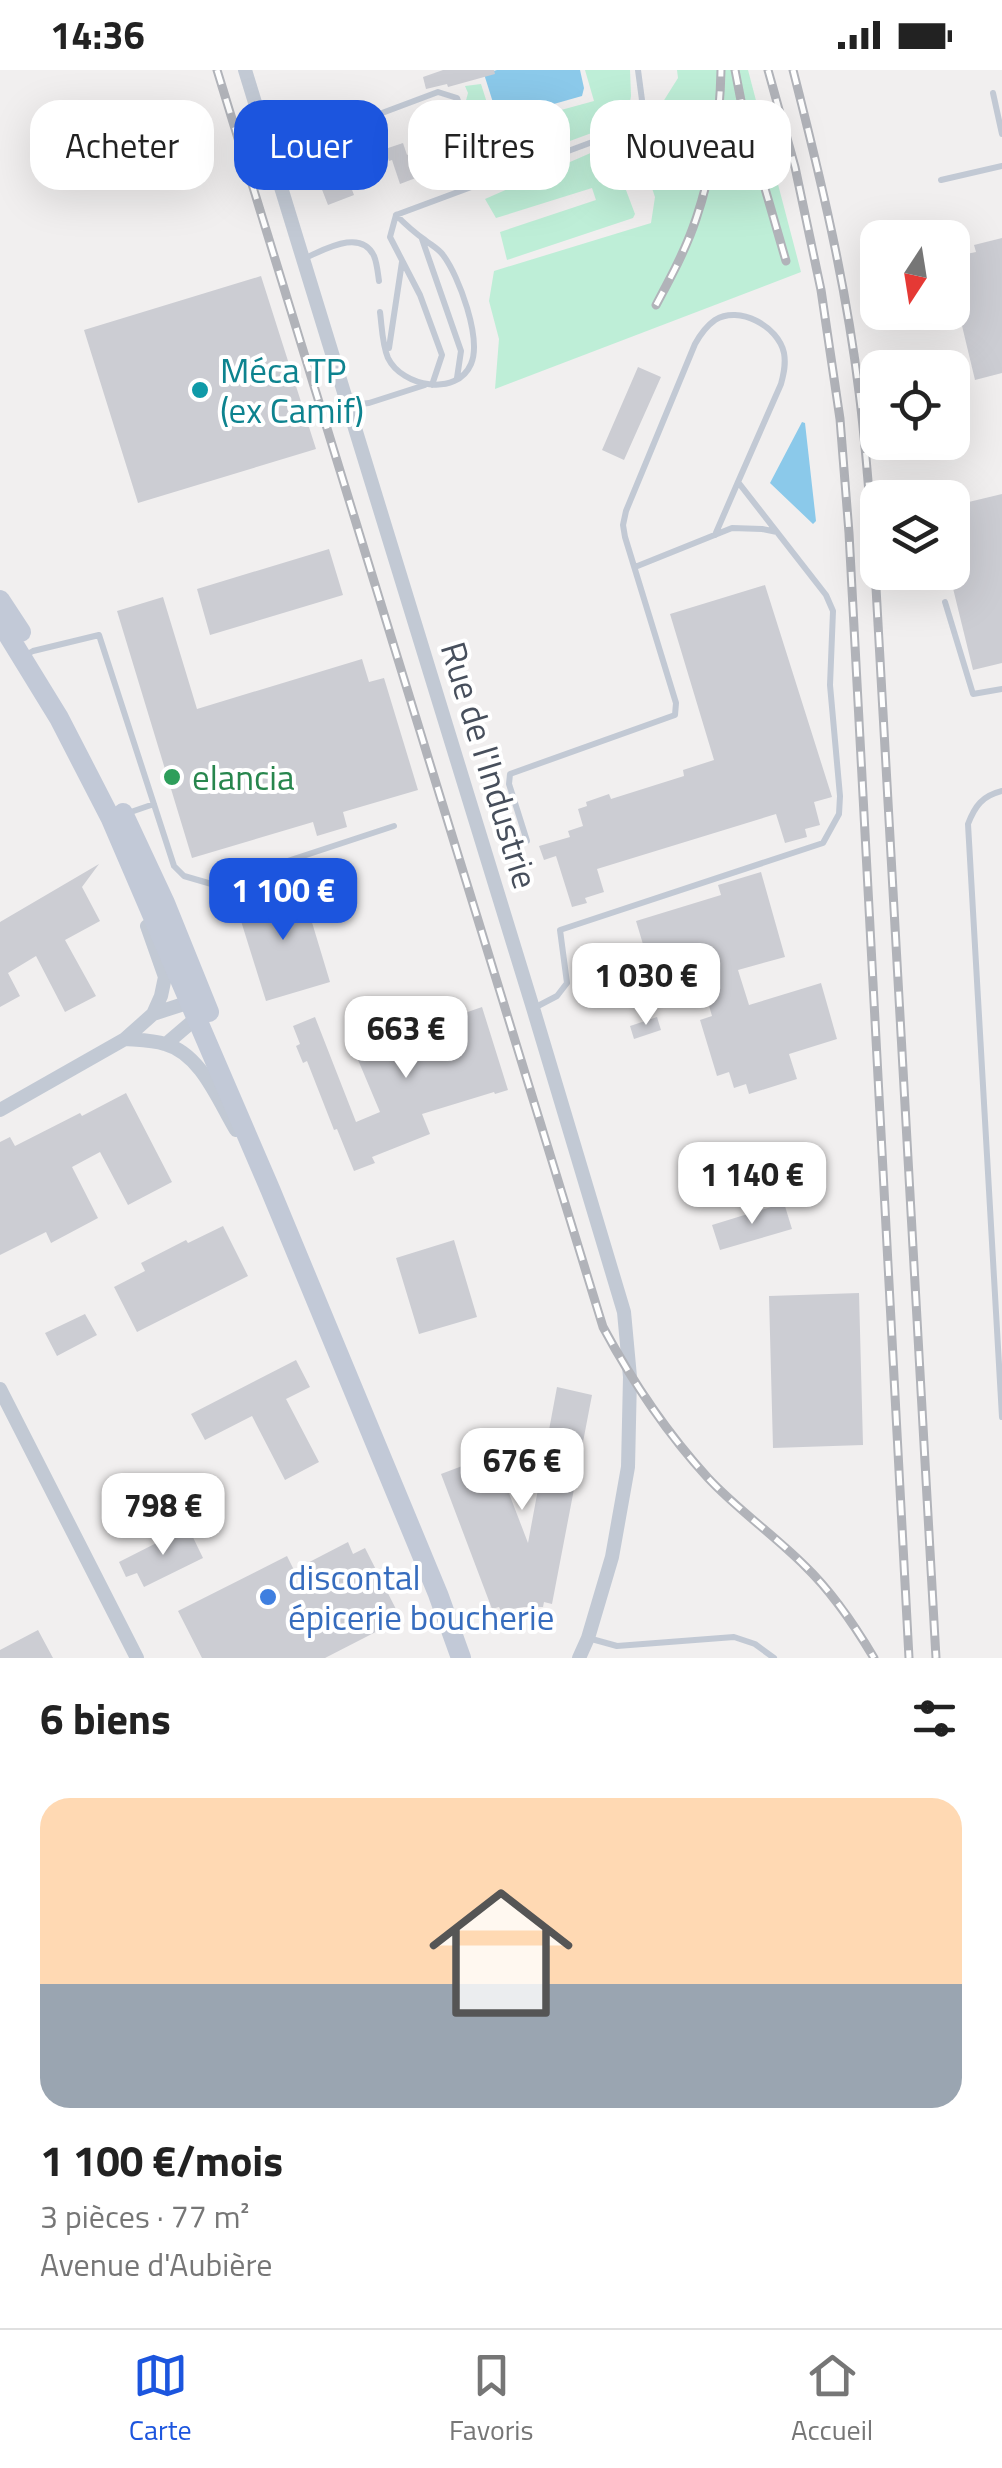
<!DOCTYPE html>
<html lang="fr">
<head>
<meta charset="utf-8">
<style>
  :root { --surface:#fff; --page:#f6f6f6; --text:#222; --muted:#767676; --line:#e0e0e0; --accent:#1c55de }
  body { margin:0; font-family:"Titillium Web",sans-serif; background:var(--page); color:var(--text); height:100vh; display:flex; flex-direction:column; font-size:38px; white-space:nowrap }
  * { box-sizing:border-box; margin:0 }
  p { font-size:32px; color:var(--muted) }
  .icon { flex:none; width:55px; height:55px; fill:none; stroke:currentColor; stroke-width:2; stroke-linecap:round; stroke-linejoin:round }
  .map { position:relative; height:1588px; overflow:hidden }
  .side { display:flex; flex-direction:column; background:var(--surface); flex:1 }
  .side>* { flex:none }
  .banner { position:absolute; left:30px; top:30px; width:942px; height:90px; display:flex; gap:20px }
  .needle { width:65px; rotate:192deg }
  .buttons { position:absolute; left:860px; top:150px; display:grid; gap:20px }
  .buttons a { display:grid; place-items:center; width:110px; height:110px; border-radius:20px; background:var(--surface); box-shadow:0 10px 40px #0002; font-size:50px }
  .price { position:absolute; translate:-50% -85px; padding:0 22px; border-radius:20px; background:#fff; color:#222; font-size:32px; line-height:65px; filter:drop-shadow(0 2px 5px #0008) }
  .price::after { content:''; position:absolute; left:50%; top:60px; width:30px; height:22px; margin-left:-15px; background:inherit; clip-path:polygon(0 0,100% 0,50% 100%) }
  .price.on { background:var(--accent); color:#fff }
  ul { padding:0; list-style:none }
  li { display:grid; align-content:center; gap:20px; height:530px; padding:0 40px }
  li span { display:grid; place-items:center; height:310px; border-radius:30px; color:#555 }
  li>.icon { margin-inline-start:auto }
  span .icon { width:180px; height:180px; fill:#fffc; stroke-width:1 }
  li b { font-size:42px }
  h2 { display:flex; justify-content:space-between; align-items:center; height:120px; padding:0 40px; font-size:42px }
  .chip { padding:0 35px; border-radius:30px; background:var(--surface); box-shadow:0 10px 40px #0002; font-size:35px; line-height:90px }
  .chip.on { background:var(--accent); color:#fff }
  .status { display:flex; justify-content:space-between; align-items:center; height:70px; padding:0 50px; background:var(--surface); direction:ltr }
  .status svg { height:28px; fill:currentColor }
  .dock { display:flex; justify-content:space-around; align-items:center; height:140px; border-top:2px solid var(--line); background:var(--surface); font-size:28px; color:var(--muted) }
  .dock a { display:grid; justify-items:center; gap:5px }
  .dock .on { color:var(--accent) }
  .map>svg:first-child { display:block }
</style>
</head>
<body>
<div class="status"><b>14:36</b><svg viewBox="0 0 49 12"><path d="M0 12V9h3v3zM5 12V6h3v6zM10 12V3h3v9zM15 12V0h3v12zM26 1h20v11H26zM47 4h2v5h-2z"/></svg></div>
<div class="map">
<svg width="1002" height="1588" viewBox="0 0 1002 1588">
  <rect width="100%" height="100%" fill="#f1efef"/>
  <path fill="#beeed7" d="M 585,0 L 630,0 L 631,26 L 627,50 L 491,100 L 465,34 L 468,23 L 465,16 L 481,14 L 495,58 L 594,31 Z
    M 677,0 L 748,0 L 801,202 L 495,319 L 499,269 L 489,231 L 494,201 L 651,153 L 655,127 L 641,86 L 644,62 L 678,8 Z
    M 609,75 L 635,144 L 633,148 L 507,190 L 500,162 L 596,130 L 592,118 L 496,148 L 485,129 Z"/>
  <path fill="#8bc9ea" d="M 497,0 L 580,0 L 584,18 L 582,26 L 501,49 L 496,42 L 484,4 Z
    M 802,352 L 805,353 L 816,451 L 813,454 L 770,413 Z"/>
  <path fill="#cccdd3" d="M 443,0 L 494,0 L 495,4 L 448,17 L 447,14 L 426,19 L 423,7 Z
    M 68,57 L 80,97 L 57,104 L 45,65 Z
    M 323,62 L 328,74 L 334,72 L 354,125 L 328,135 L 307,81 L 316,78 L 313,68 Z
    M 403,73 L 407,85 L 413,82 L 421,106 L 400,114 L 392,90 L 389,91 L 385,79 Z
    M 1002,168 L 1002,303 L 975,310 L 952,214 L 952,187 L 976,182 L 974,175 Z
    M 261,206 L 316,379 L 138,433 L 84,260 Z
    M 638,297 L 661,307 L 624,390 L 602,380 Z
    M 1002,424 L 1002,593 L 973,600 L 949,502 L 952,502 L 952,436 Z
    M 329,479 L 343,525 L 210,565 L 197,519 Z
    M 765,515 L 832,727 L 814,732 L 820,755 L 805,759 L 807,767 L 785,773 L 776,744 L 597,799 L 604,822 L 585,828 L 587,833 L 572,837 L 556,786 L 544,790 L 539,776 L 570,767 L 568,761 L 583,756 L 578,739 L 587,736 L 586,732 L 609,724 L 611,729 L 684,706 L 683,700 L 714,690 L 670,544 Z
    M 163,527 L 197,639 L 362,589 L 369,612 L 384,608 L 418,720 L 343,742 L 347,757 L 317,766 L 313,752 L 192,788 L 117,541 Z
    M 99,794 L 82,817 L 100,851 L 65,870 L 96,926 L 65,942 L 36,886 L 8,903 L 20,926 L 0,937 L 0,852 Z
    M 761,802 L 785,887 L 738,900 L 749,935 L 821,913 L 837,969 L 789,984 L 797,1009 L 749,1024 L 746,1014 L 734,1018 L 729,1002 L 717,1006 L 700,950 L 712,946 L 702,911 L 658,924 L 636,851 L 721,825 L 718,815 Z
    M 301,816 L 330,912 L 266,931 L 236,835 Z
    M 482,937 L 508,1020 L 495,1024 L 494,1022 L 422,1044 L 430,1064 L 372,1087 L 375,1093 L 354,1101 L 337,1059 L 334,1060 L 307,991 L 303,993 L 296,976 L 300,974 L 293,956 L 315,947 L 356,1052 L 380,1042 L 356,985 L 410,962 Z
    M 657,947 L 661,960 L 634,969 L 630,956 Z
    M 126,1023 L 172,1112 L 128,1135 L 100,1082 L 72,1097 L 98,1148 L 51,1173 L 46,1162 L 0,1185 L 0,1072 L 10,1067 L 15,1076 L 80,1043 L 82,1046 Z
    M 784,1133 L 792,1159 L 720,1180 L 712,1155 Z
    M 223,1156 L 248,1206 L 137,1262 L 114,1217 L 145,1201 L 141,1193 L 186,1170 L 188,1173 Z
    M 454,1170 L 477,1247 L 419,1264 L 396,1188 Z
    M 859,1223 L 863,1375 L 773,1378 L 769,1226 Z
    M 85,1244 L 97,1265 L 57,1286 L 45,1263 Z
    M 296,1290 L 310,1317 L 286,1329 L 319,1392 L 285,1410 L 252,1346 L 205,1370 L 191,1344 Z
    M 557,1317 L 592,1325 L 552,1534 L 544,1532 L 543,1537 L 524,1537 L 501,1541 L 499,1537 L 492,1539 L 441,1404 L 494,1384 L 528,1473 Z
    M 188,1457 L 203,1488 L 144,1517 L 137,1503 L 126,1507 L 119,1492 Z
    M 348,1472 L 353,1484 L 365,1478 L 401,1549 L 325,1588 L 202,1588 L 178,1541 L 287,1486 L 294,1500 Z
    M 38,1560 L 53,1588 L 0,1588 L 0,1580 Z"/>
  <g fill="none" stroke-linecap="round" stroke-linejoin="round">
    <path stroke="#c2c9d4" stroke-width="6" d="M 993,23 L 1002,64
      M 350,55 L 438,22 L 457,28 L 487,111
      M 274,83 L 343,43 L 367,102
      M 941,110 L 1002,96
      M 396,145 L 630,58 L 642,30 L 638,0
      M 422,169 L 461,281 L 457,308
      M 305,188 C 324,180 361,158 374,186 C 377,193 378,204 379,211
      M 380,242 C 382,257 382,274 388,288 C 402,317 457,327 471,294 C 482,269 459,206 443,185 C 439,179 431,175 425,170 C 415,163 405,154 396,145 L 390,167 L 420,225 L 442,285 L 432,315
      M 389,278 L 402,192
      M 350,335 L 369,333 L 425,315
      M 715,465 L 738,412
      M 635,497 L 732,458 L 762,459 L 777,462
      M 945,532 L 973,624 L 1002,619
      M 24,586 L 33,581 L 99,565 L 174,796 L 184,806 L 215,815 L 394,756
      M 1002,721 C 982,726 975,736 968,754 L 1002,1347
      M 125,744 L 154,734
      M 527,771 L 509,714 L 510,704 L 675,645 L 676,633 L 625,467 L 623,455 L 626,441 L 695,274 C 700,265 705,257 715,250 C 739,235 778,256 784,283 C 786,294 784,303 781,314 L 738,412 L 826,525 L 833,541 L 830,615 L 840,726 L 839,744 L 823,773 L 560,860 L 567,913 L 557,926 L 534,938
      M 588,1568 L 617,1576 L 734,1567 L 755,1574 L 774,1588"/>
    <path stroke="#c2c9d4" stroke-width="14" d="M 245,0 L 533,938 L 624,1242 L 630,1307 L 628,1397 L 612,1487 L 588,1568 L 579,1588
      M 153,944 L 190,932 L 197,934
      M 125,969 C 138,970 153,970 165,974 C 201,984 218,1030 236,1060
      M 166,974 L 200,945
      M 0,1040 L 125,969 L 153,944 L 161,926 L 165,907 L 147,856
      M 0,1319 L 137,1588"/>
    <path stroke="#c2c9d7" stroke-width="20" d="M 0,530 L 21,562
      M 0,552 L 59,648 L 111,749 L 270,1119 L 438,1524 L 461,1588
      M 123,743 L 165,833 L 209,942"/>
    <g stroke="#b1b3b9" stroke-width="9">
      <path id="rail" d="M 217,0 L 603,1257 C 632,1311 666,1362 708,1408 C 738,1440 774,1465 805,1496 C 832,1522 855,1556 874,1588
        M 735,0 L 744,46 L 786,191
        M 768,0 L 795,97 L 821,220 L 840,349 L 849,463 L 909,1588
        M 793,0 C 820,106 846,213 859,322 C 866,375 869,428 874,482 L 936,1588
        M 656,235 C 671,207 686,179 696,149 C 712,102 720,49 721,0"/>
    </g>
    <use href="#rail" stroke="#fff" stroke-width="5" stroke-dasharray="15" stroke-linecap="butt"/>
  </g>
  <circle fill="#0f9aa8" stroke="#fff" stroke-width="4" cx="200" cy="320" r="10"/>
  <circle fill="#2e9e5b" stroke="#fff" stroke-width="4" cx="172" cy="707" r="10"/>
  <circle fill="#3f7fe0" stroke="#fff" stroke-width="4" cx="268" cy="1527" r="10"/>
  <g text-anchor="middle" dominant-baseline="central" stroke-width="8" stroke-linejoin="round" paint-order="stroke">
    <g font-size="35" fill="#0d838f" stroke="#fff" text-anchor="start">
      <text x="220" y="300">Méca TP<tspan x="220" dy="40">(ex Camif)</tspan></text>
    </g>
    <g font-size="35" fill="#474f5c" stroke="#fff">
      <text transform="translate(490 695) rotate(73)">Rue de l'Industrie</text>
    </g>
    <g font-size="35" fill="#27864d" stroke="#fff" text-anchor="start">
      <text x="192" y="707">elancia</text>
    </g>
    <g font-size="35" fill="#366cbe" stroke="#fff" text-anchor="start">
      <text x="288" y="1507">discontal<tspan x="288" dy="40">épicerie boucherie</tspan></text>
    </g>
  </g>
</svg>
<div class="buttons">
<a><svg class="needle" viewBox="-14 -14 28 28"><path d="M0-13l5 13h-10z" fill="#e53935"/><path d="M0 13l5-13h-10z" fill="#767676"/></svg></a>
<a><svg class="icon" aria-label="locate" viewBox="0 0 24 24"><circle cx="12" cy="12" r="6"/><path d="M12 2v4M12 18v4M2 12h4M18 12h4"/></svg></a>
<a><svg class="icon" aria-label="layers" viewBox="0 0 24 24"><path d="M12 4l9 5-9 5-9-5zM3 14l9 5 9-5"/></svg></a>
</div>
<b class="price on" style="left:283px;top:873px">1 100 €</b>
<b class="price" style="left:646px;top:958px">1 030 €</b>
<b class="price" style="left:406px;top:1011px">663 €</b>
<b class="price" style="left:752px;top:1157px">1 140 €</b>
<b class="price" style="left:522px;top:1443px">676 €</b>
<b class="price" style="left:163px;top:1488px">798 €</b>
<div class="banner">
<a class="chip">Acheter</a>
<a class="chip on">Louer</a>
<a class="chip">Filtres</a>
<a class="chip">Nouveau</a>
</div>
</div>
<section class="side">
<h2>6 biens<svg class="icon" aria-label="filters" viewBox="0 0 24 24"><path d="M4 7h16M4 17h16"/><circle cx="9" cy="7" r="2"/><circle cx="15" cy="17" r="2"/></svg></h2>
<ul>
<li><span style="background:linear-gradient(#ffd9b3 60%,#9aa5b1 0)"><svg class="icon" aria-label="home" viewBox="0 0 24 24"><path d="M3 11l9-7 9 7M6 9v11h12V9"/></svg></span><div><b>1 100 €/mois</b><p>3 pièces · 77 m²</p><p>Avenue d'Aubière</p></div></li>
</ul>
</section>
<nav class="dock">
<a class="on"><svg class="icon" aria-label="map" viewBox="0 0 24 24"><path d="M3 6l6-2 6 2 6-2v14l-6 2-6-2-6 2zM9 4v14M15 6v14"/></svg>Carte</a>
<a><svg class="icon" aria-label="saved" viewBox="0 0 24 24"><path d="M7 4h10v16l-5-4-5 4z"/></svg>Favoris</a>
<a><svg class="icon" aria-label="home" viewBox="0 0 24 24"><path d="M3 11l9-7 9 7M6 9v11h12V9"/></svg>Accueil</a>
</nav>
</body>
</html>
